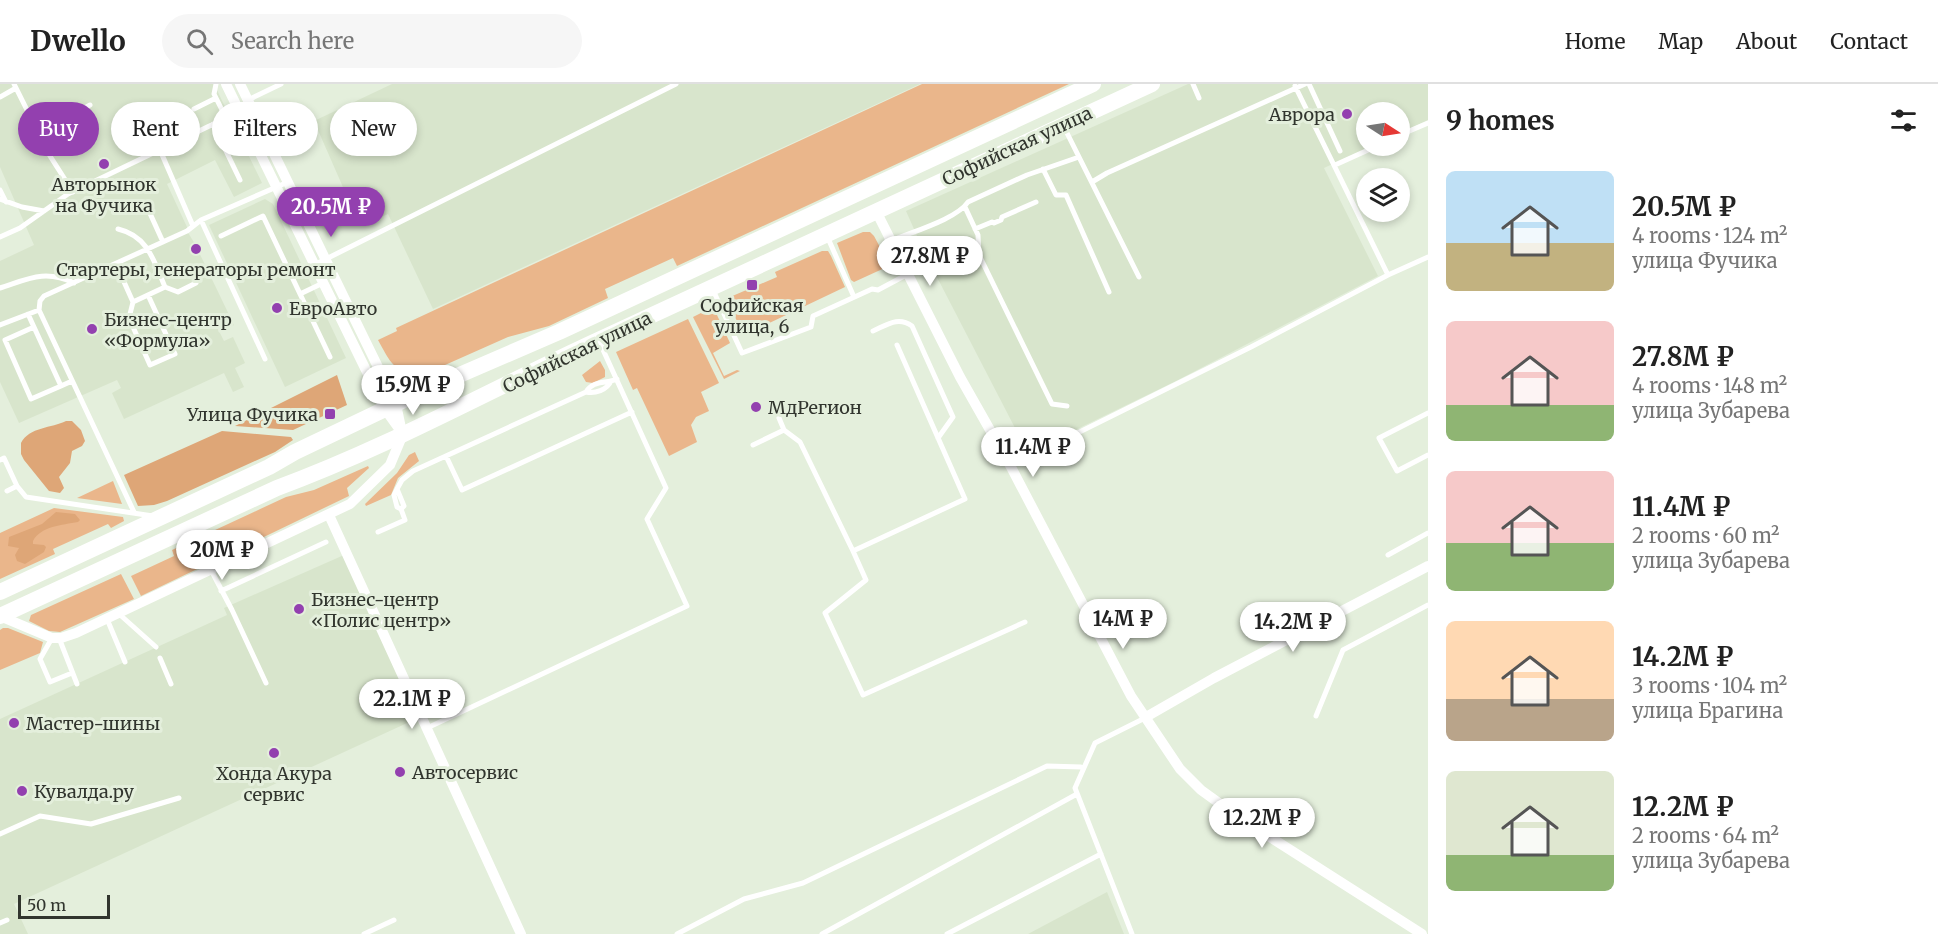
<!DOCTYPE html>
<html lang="en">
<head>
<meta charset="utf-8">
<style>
  :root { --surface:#fff; --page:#f6f6f6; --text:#222; --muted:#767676; --line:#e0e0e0; --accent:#9340af }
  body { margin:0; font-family:Merriweather,serif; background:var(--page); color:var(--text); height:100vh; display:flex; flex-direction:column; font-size:22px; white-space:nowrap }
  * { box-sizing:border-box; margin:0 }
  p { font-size:20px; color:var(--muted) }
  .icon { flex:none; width:33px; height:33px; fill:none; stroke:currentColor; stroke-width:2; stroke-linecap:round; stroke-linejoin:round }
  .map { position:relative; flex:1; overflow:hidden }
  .panel { display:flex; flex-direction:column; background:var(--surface); width:510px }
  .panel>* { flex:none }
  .top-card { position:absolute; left:18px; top:18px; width:570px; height:54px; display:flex; gap:12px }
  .needle { width:39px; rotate:102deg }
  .fabs { position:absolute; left:1356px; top:18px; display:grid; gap:12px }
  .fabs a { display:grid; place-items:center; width:54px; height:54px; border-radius:50%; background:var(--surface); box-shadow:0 3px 9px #0003; font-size:30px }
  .scale { position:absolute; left:18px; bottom:15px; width:92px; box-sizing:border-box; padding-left:6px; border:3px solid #31352e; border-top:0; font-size:16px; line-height:21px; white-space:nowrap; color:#31352e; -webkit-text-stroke:4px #e4efdc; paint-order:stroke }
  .price { position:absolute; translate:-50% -51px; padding:0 14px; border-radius:21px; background:#fff; color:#222; font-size:20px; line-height:39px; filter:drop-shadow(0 2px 3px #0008) }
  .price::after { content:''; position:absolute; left:50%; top:36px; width:18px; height:14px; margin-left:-9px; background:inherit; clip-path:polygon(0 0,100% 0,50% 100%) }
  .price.current { background:var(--accent); color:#fff }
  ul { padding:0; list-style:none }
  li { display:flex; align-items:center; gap:18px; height:150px; padding:0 18px }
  li span { display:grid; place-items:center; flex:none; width:168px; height:120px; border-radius:9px; color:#555 }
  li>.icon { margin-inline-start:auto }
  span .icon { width:72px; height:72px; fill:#fffc; stroke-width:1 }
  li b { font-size:26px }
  h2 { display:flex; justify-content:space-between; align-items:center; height:72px; padding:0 18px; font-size:26px }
  .tag { padding:0 21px; border-radius:27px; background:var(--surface); box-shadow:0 3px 9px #0003; font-size:21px; line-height:54px }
  .tag.current { background:var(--accent); color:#fff }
  header { display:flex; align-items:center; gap:36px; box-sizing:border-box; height:84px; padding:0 30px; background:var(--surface); border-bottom:2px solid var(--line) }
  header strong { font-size:28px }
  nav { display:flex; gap:33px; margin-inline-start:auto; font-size:21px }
  .search { width:420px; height:54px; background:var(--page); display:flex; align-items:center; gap:15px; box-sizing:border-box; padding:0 21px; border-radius:33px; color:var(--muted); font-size:22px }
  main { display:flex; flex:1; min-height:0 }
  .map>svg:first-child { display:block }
</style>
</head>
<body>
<header>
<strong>Dwello</strong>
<div class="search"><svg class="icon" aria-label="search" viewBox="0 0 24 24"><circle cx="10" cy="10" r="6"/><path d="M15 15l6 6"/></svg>Search here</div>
<nav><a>Home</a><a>Map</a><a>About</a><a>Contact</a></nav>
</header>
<main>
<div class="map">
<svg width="1428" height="850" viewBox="0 0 1428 850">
  <rect width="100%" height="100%" fill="#e4efdc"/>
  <path fill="#d8e5cc" d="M 0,0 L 214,0 L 262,99 L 234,113 L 215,76 L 167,100 L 187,143 L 187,147 L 195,160 L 234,241 L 220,249 L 224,257 L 233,253 L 245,279 L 235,284 L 244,303 L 233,308 L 224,289 L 124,335 L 112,309 L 121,304 L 117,296 L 19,339 L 0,298 L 0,177 L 34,161 L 0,83 Z
    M 392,0 L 920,0 L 433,225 L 388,130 L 360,142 L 314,37 Z
    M 1188,0 L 1428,0 L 1428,36 L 1400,49 L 1400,28 L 1366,28 L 1366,62 L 1372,62 L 1324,84 L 1378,192 L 1178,296 L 1028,369 L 925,170 L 906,127 Z
    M 265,115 L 273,120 L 346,274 L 285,303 L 209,141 Z
    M 344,471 L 418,634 L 14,820 L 28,850 L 0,850 L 0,635 L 227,531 L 224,524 Z
    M 1107,808 L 1124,850 L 1028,850 Z"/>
  <path fill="#eab68b" d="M 922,0 L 1069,0 L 677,182 L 673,174 L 605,205 L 608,214 L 549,242 L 508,253 L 427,289 L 425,285 C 395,293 391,279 378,256 L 397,247 L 396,244 Z
    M 863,148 L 870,148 L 874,152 L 895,191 L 889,182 L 854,198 L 851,196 L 837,159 Z
    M 822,167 L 828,167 L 831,172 L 845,203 L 744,251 L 729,221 L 730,213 L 777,193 L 775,188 Z
    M 711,224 L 717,231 L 730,259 L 713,269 L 724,292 L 737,286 L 740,287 L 724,295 L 693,233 Z
    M 688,235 L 719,299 L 701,308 L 709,327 L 696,333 L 691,341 L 697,358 L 669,372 L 637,304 L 633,306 L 616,268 Z
    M 600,277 L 605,286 L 605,293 L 593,299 L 586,298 L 582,291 Z
    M 415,368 L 419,377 L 398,394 L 391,411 L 366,422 L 365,420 L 397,389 L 409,371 Z
    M 368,382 L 369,384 L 347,404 L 349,412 L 141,512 L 131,492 L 174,472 L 172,466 L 286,413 L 314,406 Z
    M 113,397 L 122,420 L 77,414 Z
    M 54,424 L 123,433 L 124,437 L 111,444 L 108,440 L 53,465 L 55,470 L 0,495 L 0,449 Z
    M 121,490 L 134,515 L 60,548 L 49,547 L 29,537 L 31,531 Z
    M 3,544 L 8,544 L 43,558 L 40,569 L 0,586 L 0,546 Z"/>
  <path fill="#dea677" d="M 337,291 L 347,321 L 293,346 L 235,342 Z
    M 66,337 L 72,337 L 81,346 L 85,357 L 82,362 L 72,367 L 70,379 L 59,393 L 64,404 L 60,409 L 49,407 L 24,376 L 21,370 L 21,359 C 29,343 52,344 66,337 Z
    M 222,347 L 291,353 L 293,356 L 275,368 L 167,417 L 154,421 L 138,422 L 124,391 Z
    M 56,428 L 75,430 L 80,436 L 78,438 C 62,441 41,442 33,457 L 33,460 L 44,461 L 46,463 L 44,468 L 25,480 L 17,477 L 15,471 L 19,464 L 8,462 L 9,453 L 42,440 Z"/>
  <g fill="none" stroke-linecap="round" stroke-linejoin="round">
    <path stroke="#fff" stroke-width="5" d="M 14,0 L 50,72 L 73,108
      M 216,0 L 214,10 L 222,26 L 231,31
      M 1193,0 L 1199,14
      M 1309,0 L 1340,67
      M 1295,2 L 1388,191
      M 0,13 L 16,4
      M 248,16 L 281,0
      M 194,25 L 216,14
      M 213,40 L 240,96
      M 1064,43 L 1139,193
      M 38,49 L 90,21
      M 1400,51 L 1428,39
      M 160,66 L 193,142
      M 1335,81 L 1377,62
      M 1043,85 L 1056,111 L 1066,111 L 1109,208
      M 1092,98 L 1107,89 L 1305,0
      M 0,106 L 6,118
      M 0,115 L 22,123 L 44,127
      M 965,123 L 978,151 L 979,171 L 1052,320 L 1067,322
      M 148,125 L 163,158
      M 201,136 L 265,275
      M 975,145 L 992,138 L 994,139 L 1001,136 L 1002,133 L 1036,118
      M 221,152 L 263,132 L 330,273
      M 827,152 L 854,213
      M 0,153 L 20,144 L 68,110 L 251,22
      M 891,157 C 911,148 957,135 968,118 L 1027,91 L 1079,73
      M 116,180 L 133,218 L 165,203 C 154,177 148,152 118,145
      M 314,181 L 676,0
      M 165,203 L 178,208 L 196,199
      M 0,204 C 28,195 45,185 74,199
      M 713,206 L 742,269 L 811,243 L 813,232 L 872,205 L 878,206 L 908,190
      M 300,210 L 323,199
      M 133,218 L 129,234 L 150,281 L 175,270 L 148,211
      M 28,230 L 61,302 L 72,297
      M 0,241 L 39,226
      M 34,243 L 5,256 L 31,315 L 61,302
      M 873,247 C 887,241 898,232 912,242 L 953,333 L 938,354
      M 897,261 L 965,415 L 853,467 L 866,496 L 825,529 L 863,611 L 1025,538
      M 611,297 C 607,306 595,310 586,308 C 593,296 606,300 617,295
      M 1428,329 L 1379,354 L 1397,387 L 1428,371
      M 784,346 L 800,358 L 853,467
      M 753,361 L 784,346 L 779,334
      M 446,372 L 462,406 L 632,328
      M 0,376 L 4,374 L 17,402 L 26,413 L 153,432
      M 1011,382 L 1251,263 L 1388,191 L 1428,173
      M 397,405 L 402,396 L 413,387 L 586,308
      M 397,405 L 404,422 L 401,425 L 397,423 L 394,411 Z
      M 7,407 L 17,402
      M 134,428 L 39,226 L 40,217 L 44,212 L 187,147 L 201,136 L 288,98
      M 378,448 L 405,436 L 401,425
      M 1388,471 L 1428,449
      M 211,486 L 232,526 L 266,599
      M 221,507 L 326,458
      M 118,529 L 156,563
      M 107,535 L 125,578
      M 52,554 L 40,575 L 50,598 L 72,589
      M 59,554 L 77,600
      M 160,574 L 171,600
      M 1316,632 L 1343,566 L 1428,521
      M 427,644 L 687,522 L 647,435 L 666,404 L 599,257
      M 0,750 L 40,732 L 91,740 L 179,714
      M 0,839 L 7,836
      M 364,850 L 394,836
      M 677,850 L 744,815 L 803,799 L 1047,682 L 1081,683
      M 822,850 L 1077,710
      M 947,850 L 1101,770
      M 1132,850 L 1075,704 L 1095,659 L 1145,634"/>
    <path stroke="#fff" stroke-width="10" d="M 226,0 L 385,325 L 403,350
      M 240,0 L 396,320 L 401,344
      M 876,127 L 960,293 L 1011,383 L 1131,612 L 1180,685 L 1201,706 L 1237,732 L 1422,850
      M 329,431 L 521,850
      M 0,532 L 52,554 L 61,554 L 76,549 L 350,420 L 390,381 L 403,350
      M 1146,633 L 1214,594 L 1428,482"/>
    <path stroke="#fff" stroke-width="16" d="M 0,508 L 269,383 L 295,368 L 427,305 L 559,248 L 1093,0
      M 0,532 L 277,404 C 386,364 488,307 594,258 C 779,172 966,86 1152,0"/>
  </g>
  <g fill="#9340af" stroke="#e4efdc" stroke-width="2">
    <circle cx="1347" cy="30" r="6"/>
    <circle cx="104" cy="80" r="6"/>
    <circle cx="196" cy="165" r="6"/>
    <rect x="746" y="195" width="12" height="12" rx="3"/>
    <circle cx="277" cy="224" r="6"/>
    <circle cx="92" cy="245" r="6"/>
    <circle cx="756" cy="323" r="6"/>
    <rect x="324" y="324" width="12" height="12" rx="3"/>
    <circle cx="299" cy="525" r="6"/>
    <circle cx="14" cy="639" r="6"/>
    <circle cx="274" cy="669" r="6"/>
    <circle cx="400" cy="688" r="6"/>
    <circle cx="22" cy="707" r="6"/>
  </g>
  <g text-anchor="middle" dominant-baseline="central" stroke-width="6" stroke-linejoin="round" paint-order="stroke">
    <g font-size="18" fill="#31352e" stroke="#e4efdc" text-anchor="start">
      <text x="1335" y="30" text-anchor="end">Аврора</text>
      <text x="104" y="100" text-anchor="middle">Авторынок<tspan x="104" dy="21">на Фучика</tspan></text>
      <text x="196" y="185" text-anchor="middle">Стартеры, генераторы ремонт</text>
      <text x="752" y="221" text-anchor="middle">Софийская<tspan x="752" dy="21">улица, 6</tspan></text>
      <text x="289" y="224">ЕвроАвто</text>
      <text x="104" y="235">Бизнес-центр<tspan x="104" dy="21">«Формула»</tspan></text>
      <text x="768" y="323">МдРегион</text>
      <text x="318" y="330" text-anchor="end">Улица Фучика</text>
      <text x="311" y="515">Бизнес-центр<tspan x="311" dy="21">«Полис центр»</tspan></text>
      <text x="26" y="639">Мастер-шины</text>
      <text x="412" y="688">Автосервис</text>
      <text x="274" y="689" text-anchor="middle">Хонда Акура<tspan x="274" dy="21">сервис</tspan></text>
      <text x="34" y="707">Кувалда.ру</text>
    </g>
    <g font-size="18" fill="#31352e" stroke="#e4efdc">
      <text transform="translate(1017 62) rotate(-25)">Софийская улица</text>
      <text transform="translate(577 268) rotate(-26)">Софийская улица</text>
    </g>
  </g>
</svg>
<div class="fabs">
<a><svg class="needle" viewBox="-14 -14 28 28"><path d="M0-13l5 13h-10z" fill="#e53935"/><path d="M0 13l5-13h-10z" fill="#767676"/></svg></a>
<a><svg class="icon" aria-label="layers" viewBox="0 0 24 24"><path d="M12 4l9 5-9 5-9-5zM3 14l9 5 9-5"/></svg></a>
</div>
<div class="scale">50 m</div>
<b class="price current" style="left:331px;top:154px">20.5M ₽</b>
<b class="price" style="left:930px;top:203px">27.8M ₽</b>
<b class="price" style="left:413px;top:332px">15.9M ₽</b>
<b class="price" style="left:1033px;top:394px">11.4M ₽</b>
<b class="price" style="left:222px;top:497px">20M ₽</b>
<b class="price" style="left:1123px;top:566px">14M ₽</b>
<b class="price" style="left:1293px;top:569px">14.2M ₽</b>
<b class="price" style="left:412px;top:646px">22.1M ₽</b>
<b class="price" style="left:1262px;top:765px">12.2M ₽</b>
<div class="top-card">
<a class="tag current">Buy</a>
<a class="tag">Rent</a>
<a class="tag">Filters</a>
<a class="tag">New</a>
</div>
</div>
<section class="panel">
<h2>9 homes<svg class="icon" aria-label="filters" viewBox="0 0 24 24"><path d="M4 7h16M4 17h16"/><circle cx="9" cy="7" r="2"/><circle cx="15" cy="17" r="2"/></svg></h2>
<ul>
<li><span style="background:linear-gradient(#bfe0f5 60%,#c2b280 0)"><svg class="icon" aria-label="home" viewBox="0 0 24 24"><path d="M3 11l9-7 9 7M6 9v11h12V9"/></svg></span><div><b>20.5M ₽</b><p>4 rooms · 124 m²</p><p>улица Фучика</p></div></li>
<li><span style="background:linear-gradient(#f6c9c9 70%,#8fb573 0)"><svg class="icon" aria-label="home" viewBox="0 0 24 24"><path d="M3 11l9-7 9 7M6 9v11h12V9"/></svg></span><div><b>27.8M ₽</b><p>4 rooms · 148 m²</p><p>улица Зубарева</p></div></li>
<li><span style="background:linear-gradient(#f6c9c9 60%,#8fb573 0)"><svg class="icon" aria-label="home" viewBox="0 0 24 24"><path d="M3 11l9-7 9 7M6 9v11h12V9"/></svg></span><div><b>11.4M ₽</b><p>2 rooms · 60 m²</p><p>улица Зубарева</p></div></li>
<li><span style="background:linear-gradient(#ffd9b3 65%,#b9a48a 0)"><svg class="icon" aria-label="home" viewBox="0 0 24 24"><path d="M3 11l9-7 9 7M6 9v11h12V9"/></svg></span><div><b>14.2M ₽</b><p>3 rooms · 104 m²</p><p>улица Брагина</p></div></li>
<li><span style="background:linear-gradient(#dfe7d0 70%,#8fb573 0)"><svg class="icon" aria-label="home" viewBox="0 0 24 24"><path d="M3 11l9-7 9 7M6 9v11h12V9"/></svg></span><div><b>12.2M ₽</b><p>2 rooms · 64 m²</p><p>улица Зубарева</p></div></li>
</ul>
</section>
</main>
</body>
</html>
